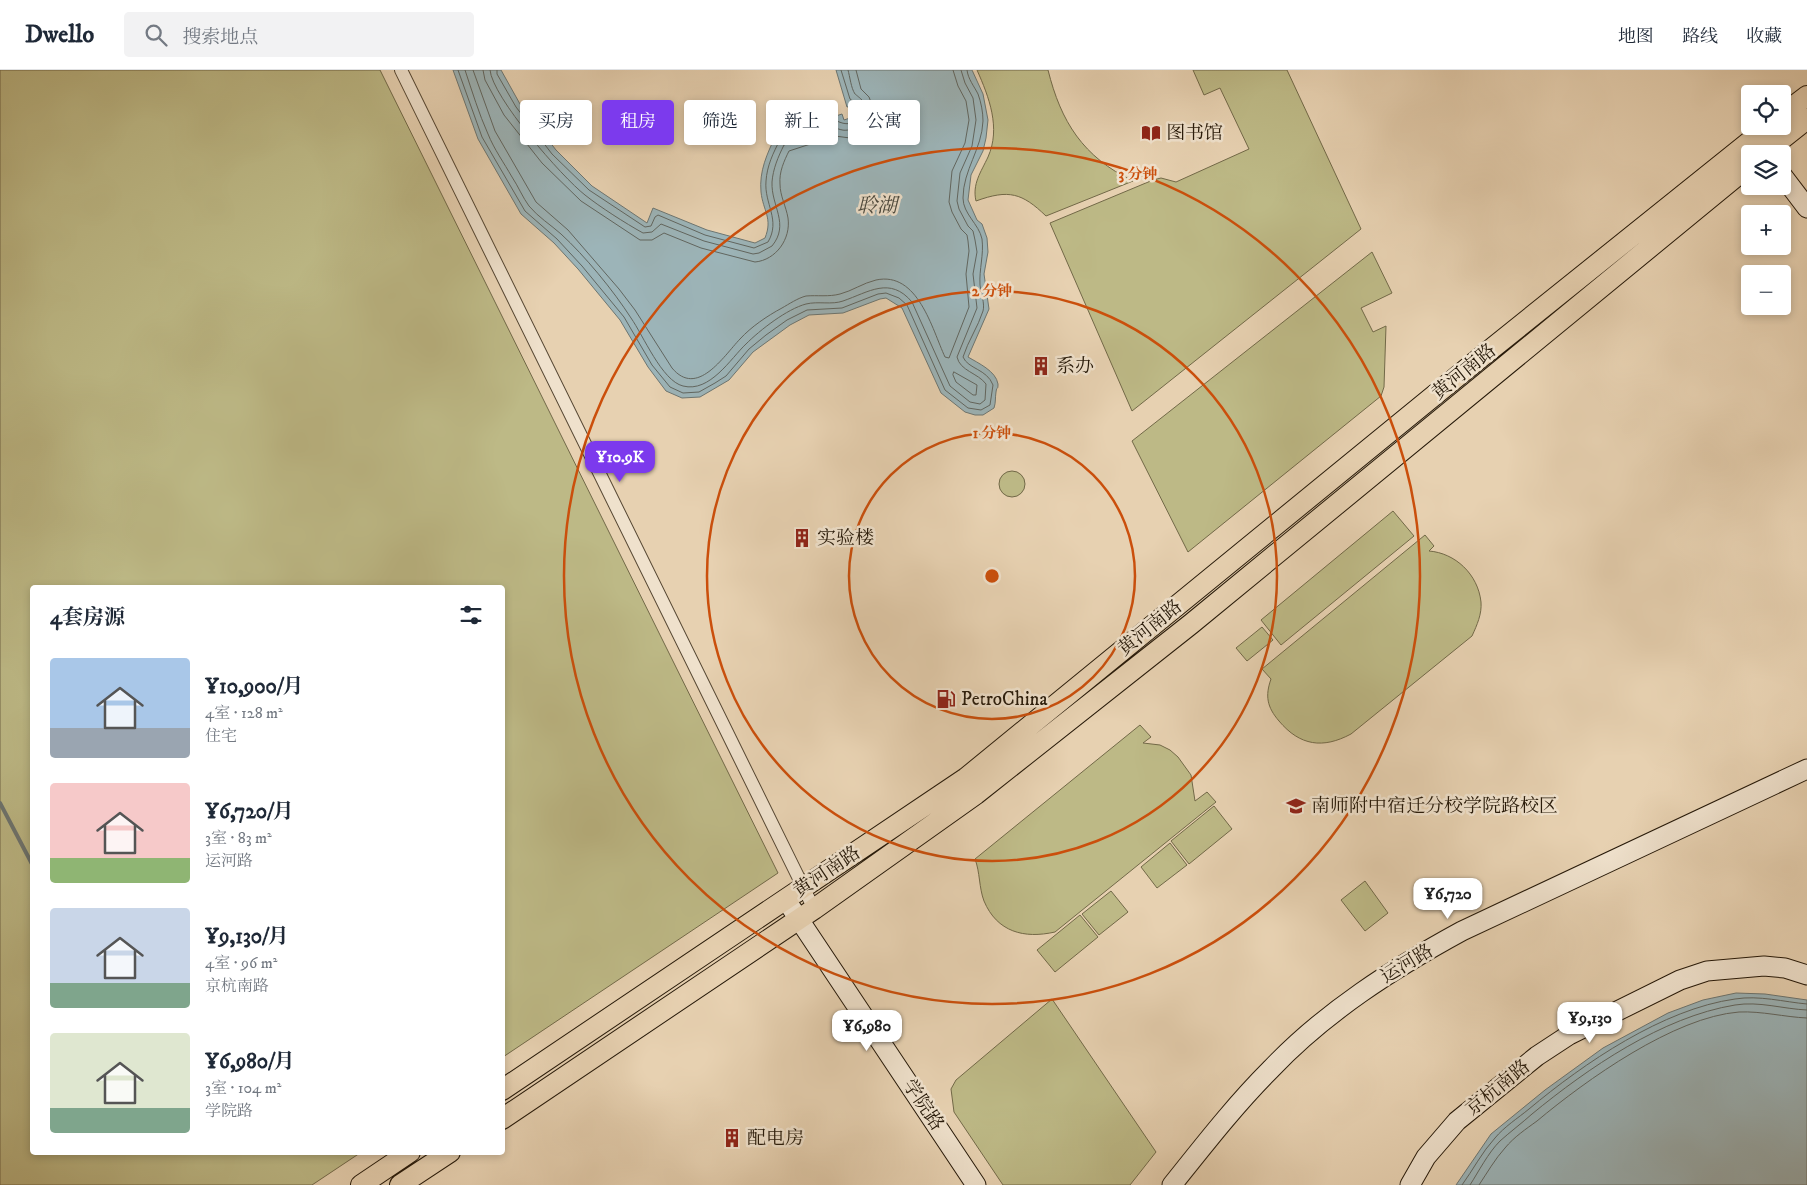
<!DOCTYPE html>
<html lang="zh">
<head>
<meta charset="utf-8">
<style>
  :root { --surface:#fff; --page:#f2f2f3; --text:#1f2937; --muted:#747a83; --line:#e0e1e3; --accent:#7c3aed }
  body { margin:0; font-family:"IM FELL DW Pica","Noto Serif SC",serif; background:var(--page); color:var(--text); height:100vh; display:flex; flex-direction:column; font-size:19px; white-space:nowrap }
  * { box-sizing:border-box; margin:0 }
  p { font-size:16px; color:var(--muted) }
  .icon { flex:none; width:28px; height:28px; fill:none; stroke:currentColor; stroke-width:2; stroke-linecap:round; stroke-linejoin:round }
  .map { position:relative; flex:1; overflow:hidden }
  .sheet { position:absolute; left:30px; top:515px; width:475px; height:570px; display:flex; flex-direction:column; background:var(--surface); border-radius:5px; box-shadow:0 2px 8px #0003 }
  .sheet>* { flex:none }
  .banner { position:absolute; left:520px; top:30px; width:475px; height:45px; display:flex; gap:10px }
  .controls { position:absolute; left:1741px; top:15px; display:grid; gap:10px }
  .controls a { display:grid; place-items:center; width:50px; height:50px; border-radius:5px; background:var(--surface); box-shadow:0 2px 8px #0003; font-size:25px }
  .price { position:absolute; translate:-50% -42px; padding:0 11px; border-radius:10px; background:#fff; color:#222; font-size:16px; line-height:32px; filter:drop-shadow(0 1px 2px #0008) }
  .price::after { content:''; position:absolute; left:50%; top:30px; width:15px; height:11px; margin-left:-8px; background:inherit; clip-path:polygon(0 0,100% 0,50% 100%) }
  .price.active { background:var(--accent); color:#fff }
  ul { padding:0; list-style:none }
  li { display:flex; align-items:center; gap:15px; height:125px; padding:0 20px }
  li span { display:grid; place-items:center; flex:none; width:140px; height:100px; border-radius:5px; color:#555 }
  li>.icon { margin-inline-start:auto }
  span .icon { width:60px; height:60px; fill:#fffc; stroke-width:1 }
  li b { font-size:21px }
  h2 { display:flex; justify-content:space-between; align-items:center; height:60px; padding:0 20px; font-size:21px }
  .chip { padding:0 18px; border-radius:5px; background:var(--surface); box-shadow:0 2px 8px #0003; font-size:18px; line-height:45px }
  .chip.active { background:var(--accent); color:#fff }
  header { display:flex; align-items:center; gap:30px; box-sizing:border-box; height:70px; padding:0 25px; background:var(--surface); border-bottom:1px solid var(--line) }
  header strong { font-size:24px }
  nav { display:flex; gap:28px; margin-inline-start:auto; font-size:18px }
  .search { width:350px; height:45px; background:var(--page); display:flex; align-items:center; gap:12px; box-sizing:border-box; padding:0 18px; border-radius:5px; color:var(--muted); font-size:19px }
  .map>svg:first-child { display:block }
</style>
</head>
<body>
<header>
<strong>Dwello</strong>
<div class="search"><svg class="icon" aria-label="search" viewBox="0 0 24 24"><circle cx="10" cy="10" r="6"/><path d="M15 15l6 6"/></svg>搜索地点</div>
<nav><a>地图</a><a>路线</a><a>收藏</a></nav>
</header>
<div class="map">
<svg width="1807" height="1115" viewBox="0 0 1807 1115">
  <rect width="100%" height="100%" fill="#e7d1b1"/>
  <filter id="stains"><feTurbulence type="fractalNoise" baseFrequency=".004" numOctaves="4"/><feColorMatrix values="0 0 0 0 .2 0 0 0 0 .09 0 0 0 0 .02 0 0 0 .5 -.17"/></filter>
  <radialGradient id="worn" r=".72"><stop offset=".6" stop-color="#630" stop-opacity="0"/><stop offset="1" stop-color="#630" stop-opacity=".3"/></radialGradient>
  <path fill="#bdb986" stroke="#726948" d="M 0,0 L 380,0 L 778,803 L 503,987 L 502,518 L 32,518 L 32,1082 L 360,1083 L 312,1115 L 0,1115 Z
    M 977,0 L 1048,0 C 1061,52 1083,87 1133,111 L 1046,146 C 1022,123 1009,119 976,131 C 972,114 981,102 988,87 C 1001,58 989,27 977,0 Z
    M 1193,0 L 1287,0 L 1361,159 L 1132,341 L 1050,153 L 1153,110 L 1161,108 L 1176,112 L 1249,79 L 1220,18 L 1204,25 Z
    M 1372,182 L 1392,223 L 1361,238 L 1373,262 L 1386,256 L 1384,317 L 1381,326 L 1188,482 L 1132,371 Z
    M999 414a13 13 0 1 1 26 0a13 13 0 1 1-26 0Z
    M 1393,441 L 1414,466 L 1281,575 L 1261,550 Z
    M 1425,465 L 1434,476 L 1429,481 C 1455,483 1478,504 1481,532 C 1482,544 1477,555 1472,566 L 1351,664 C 1323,679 1300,676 1279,651 C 1267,637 1265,626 1271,609 L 1262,599 Z
    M 1262,557 L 1273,570 L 1247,591 L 1236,578 Z
    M 1140,655 L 1151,667 L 1143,673 L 1160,675 L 1170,680 L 1178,687 L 1191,705 L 1195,731 L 1207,722 L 1216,732 L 1055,862 C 1024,869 997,862 984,831 C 979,818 980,802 975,789 Z
    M 1214,736 L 1232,759 L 1189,794 L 1171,771 Z
    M 1170,773 L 1187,795 L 1157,818 L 1141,797 Z
    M 1365,811 L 1388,843 L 1365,861 L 1341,830 Z
    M 1111,821 L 1128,842 L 1099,865 L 1082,844 Z
    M 1080,845 L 1098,867 L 1055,902 L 1037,880 Z
    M 1052,929 L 1156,1082 L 1130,1115 L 1003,1115 L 954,1042 L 951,1019 L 956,1010 Z"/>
  <path fill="#9cb4b8" stroke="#6d7672" d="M 453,0 L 501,0 L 520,34 L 556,80 L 592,116 L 647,153 L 653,138 L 707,160 L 755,173 L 765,168 C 773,148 763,141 761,122 C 759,101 767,84 776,65 L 842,44 L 844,50 L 856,46 L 853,36 L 847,37 L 836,0 L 972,0 L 983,24 L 988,50 L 986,68 L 983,81 L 971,105 L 968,130 L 977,150 L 982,154 L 987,168 L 988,182 L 984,204 L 989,239 L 968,287 C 978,293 996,301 998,314 C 998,321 997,315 996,322 C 995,328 996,332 994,338 L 983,345 L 975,345 L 965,342 L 941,323 L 902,238 L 886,228 L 880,229 L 843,243 L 809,245 L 790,255 L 753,282 L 729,310 L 700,327 L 682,328 L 666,321 L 648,297 L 620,250 L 578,199 L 554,173 L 521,144 L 478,69 Z
    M 1736,923 L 1765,924 L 1807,930 L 1807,1115 L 1456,1115 L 1491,1064 L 1545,1020 L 1603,978 L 1668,943 L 1703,930 Z"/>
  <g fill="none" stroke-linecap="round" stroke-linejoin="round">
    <path stroke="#616660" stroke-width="1" d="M 458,0 L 482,67 L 525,141 L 557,169 L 582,196 L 624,247 L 652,295 L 670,317 L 683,323 L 699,322 L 715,313 L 726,306 L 749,279 L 766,265 L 787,250 L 807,240 L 842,238 L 878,224 L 886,223 L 899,228 L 907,235 L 945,320 L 968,338 L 981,340 L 990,335 L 993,315 C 987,299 968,299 963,287 C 968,271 978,257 983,241 C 985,234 981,223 980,215 C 979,199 984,185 982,169 C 979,154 963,144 963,128 C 963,100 982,79 983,51 C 983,42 981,32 978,24 C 974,16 968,9 967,0
      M 465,0 C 472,21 479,44 488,64 C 494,79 504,93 512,107 C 518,116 523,128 529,136 C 538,147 551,155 561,164 C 585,186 613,220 631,248 C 643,265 662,311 683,316 C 710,323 731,288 746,274 C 760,260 787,239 806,234 C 818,231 832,235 843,231 C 869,222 890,206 912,232 L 950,316 L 970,332 L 980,334 L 985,330 L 986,314 C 978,303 960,301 957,287 L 977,238 L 973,204 L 977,182 L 975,170 L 973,161 L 968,156 L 959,139 L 957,131 L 960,103 L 972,76 L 976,50 L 973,28 L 965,13 L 961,0
      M 473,0 L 495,61 L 536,132 L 568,160 L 619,219 L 635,240 L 672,298 C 697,328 723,287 740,269 C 751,257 767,246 782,238 C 789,234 798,228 806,226 C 817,225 829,227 840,224 C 852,221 863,213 876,210 C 918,201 932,259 945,287 L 949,288 L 969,237 L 966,204 L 969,181 L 968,171 L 967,165 L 961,159 L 952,142 L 949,132 L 952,101 L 965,73 L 969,50 L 966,31 L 958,16 L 953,0
      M 483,0 L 485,10 L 504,45 L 542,93 L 581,131 L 640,170 L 652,170 L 664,163 L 701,178 L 755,192 C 776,190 791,169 788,148 C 786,136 780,126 780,114 C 779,102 784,91 789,81 L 835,66 L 850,68 L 863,63 L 869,58 L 874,50 L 874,40 L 869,27 L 861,19 L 856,0
      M 490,0 C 492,27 562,107 585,125 C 600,137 625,153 643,163 L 652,162 L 661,154 L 704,171 L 753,184 L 759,183 L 772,176 C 790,154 771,136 772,112 C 773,99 778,87 784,75 L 836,58 C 843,61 847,61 855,58 C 868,54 870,39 861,29 C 860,28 855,24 855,24 C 851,18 850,7 848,0
      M 497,0 L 497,4 L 516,37 L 552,84 L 589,120 L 645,157 L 651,156 L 655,147 L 658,145 L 705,165 L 754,178 L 768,172 C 781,150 764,134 766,111 C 767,96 773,83 780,70 L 837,51 C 845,55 853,55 860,48 L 858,35 L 850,29 L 841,0
      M 954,302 L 977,315 L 976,325 L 973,325 L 956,312 L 953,305 Z
      M 1462,1115 C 1473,1100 1482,1082 1495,1068 C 1504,1057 1518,1048 1529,1039 C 1584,993 1663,939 1735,929 C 1759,925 1784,932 1807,934
      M 1470,1115 C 1479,1101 1488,1083 1500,1071 C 1510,1062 1522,1053 1532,1044 C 1588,998 1662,947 1735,935 C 1759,931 1783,939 1807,940
      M 1479,1115 C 1487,1103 1495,1089 1505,1078 C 1514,1067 1526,1059 1537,1051 C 1586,1010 1674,947 1739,942 C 1762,941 1784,947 1807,948"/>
    <path stroke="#6d7672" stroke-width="4" d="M 0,733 L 32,794"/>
    <g stroke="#564733" stroke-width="14">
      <path id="street" d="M 401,0 L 814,839"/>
    </g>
    <g stroke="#261909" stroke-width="21">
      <path id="secondary" d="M 1782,105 L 1807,138
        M 786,830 L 976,1115
        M 1172,1115 C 1204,1075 1235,1035 1271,999 C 1325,942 1394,898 1462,861 L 1807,699
        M 1410,1115 L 1426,1087 L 1457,1051 L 1537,986 L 1569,965 L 1680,910 L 1707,901 L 1764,896 L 1785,898 L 1807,905"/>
    </g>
    <g stroke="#261909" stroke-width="22">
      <path id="primary" d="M 1782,45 L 1807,26
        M 1763,84 L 1807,49
        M 502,1020 L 966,708 L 1480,288 L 1769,56
        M 502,1049 L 814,839 L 976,724 L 1191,554 L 1750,95
        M 361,1115 L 410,1082
        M 400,1115 L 450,1082"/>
    </g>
    <use href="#street" stroke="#efe1cc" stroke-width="12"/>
    <use href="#secondary" stroke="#efe1cc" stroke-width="19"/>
    <use href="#primary" stroke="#e7d1b1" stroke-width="20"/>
  </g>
  <g fill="none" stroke="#cb4f0c" stroke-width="2.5">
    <circle cx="992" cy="506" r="143"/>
    <circle cx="992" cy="506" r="285"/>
    <circle cx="992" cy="506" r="428"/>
  </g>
  <defs>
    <g id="library-bare" transform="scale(1.5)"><path d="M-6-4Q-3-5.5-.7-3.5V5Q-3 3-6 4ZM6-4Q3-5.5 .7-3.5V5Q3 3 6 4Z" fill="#8f2418" stroke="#efe1cc" stroke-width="2.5" paint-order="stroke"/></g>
    <g id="building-bare" transform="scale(1.5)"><path d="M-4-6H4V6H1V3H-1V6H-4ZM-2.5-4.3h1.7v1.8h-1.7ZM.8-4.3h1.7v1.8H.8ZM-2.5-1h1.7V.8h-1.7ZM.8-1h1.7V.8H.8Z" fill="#8f2418" stroke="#efe1cc" stroke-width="2.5" paint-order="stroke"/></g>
    <g id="fuel-bare" transform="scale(1.5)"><path d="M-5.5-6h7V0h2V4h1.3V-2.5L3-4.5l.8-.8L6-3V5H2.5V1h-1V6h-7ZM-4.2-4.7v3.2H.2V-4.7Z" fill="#8f2418" stroke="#efe1cc" stroke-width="2.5" paint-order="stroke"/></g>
    <g id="school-bare" transform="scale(1.5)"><path d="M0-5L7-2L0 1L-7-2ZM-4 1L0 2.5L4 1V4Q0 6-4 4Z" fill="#8f2418" stroke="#efe1cc" stroke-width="2.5" paint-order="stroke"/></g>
  </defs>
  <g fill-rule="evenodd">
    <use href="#library-bare" x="1151" y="63"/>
    <use href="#building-bare" x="1041" y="296"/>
    <use href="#building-bare" x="802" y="468"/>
    <use href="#fuel-bare" x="946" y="629"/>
    <use href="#school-bare" x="1296" y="736"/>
    <use href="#building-bare" x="732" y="1068"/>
  </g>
  <g text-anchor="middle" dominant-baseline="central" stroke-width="5" stroke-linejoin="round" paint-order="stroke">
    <g font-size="19" fill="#261909" stroke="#efe1cc" text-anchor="start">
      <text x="1166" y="63">图书馆</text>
      <text x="1056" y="296">系办</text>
      <text x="817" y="468">实验楼</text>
      <text x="961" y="629">PetroChina</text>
      <text x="1311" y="736">南师附中宿迁分校学院路校区</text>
      <text x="747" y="1068">配电房</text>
    </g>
    <g font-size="19" fill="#261909" stroke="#efe1cc">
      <text transform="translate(1464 302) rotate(-39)">黄河南路</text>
      <text transform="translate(1150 558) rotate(-39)">黄河南路</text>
      <text transform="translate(827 802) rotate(-34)">黄河南路</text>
      <text transform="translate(1407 894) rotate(-31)">运河路</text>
      <text transform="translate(1498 1018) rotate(-39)">京杭南路</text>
      <text transform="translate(923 1035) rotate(56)">学院路</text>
    </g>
    <g font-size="20" font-style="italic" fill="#49483e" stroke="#efe1cc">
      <text x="877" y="136">聆湖</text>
    </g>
  </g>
  <circle cx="992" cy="506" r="8" fill="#cb4f0c" stroke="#efe1cc" stroke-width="2.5"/>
  <g font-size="15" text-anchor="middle" font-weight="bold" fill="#cb4f0c" stroke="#efe1cc" stroke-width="5" stroke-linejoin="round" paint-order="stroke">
    <text x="1138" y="109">3 分钟</text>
    <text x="992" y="226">2 分钟</text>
    <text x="992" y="368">1 分钟</text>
  </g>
  <rect width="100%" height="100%" filter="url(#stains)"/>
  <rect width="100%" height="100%" fill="url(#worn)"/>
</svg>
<div class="controls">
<a><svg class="icon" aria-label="locate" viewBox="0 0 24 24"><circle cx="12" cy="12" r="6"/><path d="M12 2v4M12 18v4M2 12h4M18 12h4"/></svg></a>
<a><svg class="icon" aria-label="layers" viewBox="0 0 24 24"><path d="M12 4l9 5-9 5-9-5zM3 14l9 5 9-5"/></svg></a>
<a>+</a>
<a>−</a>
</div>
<b class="price active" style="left:620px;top:413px">¥10.9K</b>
<b class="price" style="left:1448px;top:850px">¥6,720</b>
<b class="price" style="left:1590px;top:974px">¥9,130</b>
<b class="price" style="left:867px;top:982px">¥6,980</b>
<div class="banner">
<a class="chip">买房</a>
<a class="chip active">租房</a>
<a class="chip">筛选</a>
<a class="chip">新上</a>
<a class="chip">公寓</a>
</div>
<section class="sheet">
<h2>4套房源<svg class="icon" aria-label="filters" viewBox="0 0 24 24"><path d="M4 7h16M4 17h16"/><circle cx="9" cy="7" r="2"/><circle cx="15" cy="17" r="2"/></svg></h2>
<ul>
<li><span style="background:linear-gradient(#a9c7e8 70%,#9aa5b1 0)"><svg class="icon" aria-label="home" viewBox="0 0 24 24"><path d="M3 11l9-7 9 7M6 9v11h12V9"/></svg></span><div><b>¥10,900/月</b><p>4室 · 128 m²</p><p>住宅</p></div></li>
<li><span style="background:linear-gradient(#f6c9c9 75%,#8fb573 0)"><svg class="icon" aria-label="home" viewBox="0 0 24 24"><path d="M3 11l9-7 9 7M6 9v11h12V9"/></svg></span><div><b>¥6,720/月</b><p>3室 · 83 m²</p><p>运河路</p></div></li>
<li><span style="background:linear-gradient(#c9d6e8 75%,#7fa58c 0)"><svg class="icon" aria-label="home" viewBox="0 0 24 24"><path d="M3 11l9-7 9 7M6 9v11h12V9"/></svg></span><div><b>¥9,130/月</b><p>4室 · 96 m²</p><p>京杭南路</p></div></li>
<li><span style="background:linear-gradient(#dfe7d0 75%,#7fa58c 0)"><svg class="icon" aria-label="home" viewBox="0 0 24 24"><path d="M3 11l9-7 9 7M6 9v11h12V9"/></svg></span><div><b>¥6,980/月</b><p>3室 · 104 m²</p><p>学院路</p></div></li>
</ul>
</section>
</div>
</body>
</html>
